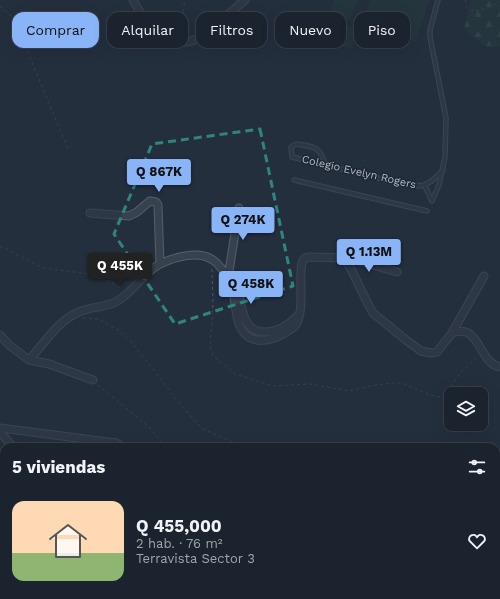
<!DOCTYPE html>
<html lang="es">
<head>
<meta charset="utf-8">
<style>
  :root { --surface:#1b232e; --page:#242b36; --text:#f1f3f6; --muted:#a0a4aa; --line:#39404a; --accent:#8ab4f8 }
  body { margin:0; font-family:"Work Sans",sans-serif; background:var(--page); color:var(--text); height:100vh; display:flex; flex-direction:column; font-size:15px; white-space:nowrap }
  * { box-sizing:border-box; margin:0 }
  p { font-size:13px; color:var(--muted) }
  .icon { flex:none; width:22px; height:22px; fill:none; stroke:currentColor; stroke-width:2; stroke-linecap:round; stroke-linejoin:round }
  .map { position:relative; flex:1; overflow:hidden }
  .side { position:absolute; left:0px; top:443px; width:500px; height:156px; display:flex; flex-direction:column; background:var(--surface); border-radius:12px 12px 0 0; box-shadow:0 4px 16px #0002,0 0 0 1px var(--line) }
  .side>* { flex:none }
  .guide { position:absolute; left:12px; top:12px; width:476px; height:36px; display:flex; gap:8px }
  .controls { position:absolute; left:444px; top:387px; display:grid; gap:8px }
  .controls a { display:grid; place-items:center; width:44px; height:44px; border-radius:8px; background:var(--surface); box-shadow:0 4px 16px #0002,0 0 0 1px var(--line); font-size:20px }
  .price { position:absolute; translate:-50% -34px; padding:0 9px; border-radius:4px; background:var(--accent); color:#111; font-size:13px; line-height:26px; filter:drop-shadow(0 1px 2px #0008) }
  .price::after { content:''; position:absolute; left:50%; top:24px; width:12px; height:9px; margin-left:-6px; background:inherit; clip-path:polygon(0 0,100% 0,50% 100%) }
  .price.on { background:#222; color:#fff }
  ul { padding:0; list-style:none }
  li { display:flex; align-items:center; gap:12px; height:100px; padding:0 12px }
  li span { display:grid; place-items:center; flex:none; width:112px; height:80px; border-radius:12px; color:#555 }
  li>.icon { margin-inline-start:auto }
  span .icon { width:48px; height:48px; fill:#fffc; stroke-width:1 }
  li b { font-size:17px }
  h2 { display:flex; justify-content:space-between; align-items:center; height:48px; padding:0 12px; font-size:17px }
  .chip { padding:0 14px; border-radius:12px; background:var(--surface); box-shadow:0 4px 16px #0002,0 0 0 1px var(--line); font-size:14px; line-height:36px }
  .chip.on { background:var(--accent); color:#111 }
  .map>svg:first-child { display:block }
</style>
</head>
<body>
<div class="map">
<svg width="500" height="599" viewBox="0 0 500 599">
  <defs>
    <pattern id="forest-firs" width="22" height="20" patternUnits="userSpaceOnUse"><rect width="22" height="20" fill="#263c3f"/><path d="M5 1l3.5 6h-7zM16 11l3.5 6h-7z" fill="#435659"/></pattern>
  </defs>
  <rect width="100%" height="100%" fill="#242f3e"/>
  <path fill="#263c3f" d="M 334,0 L 357,0 L 350,21 L 329,15 Z
    M 370,0 L 429,0 L 416,42 L 362,25 Z
    M 315,17 L 357,28 L 351,49 L 309,38 Z"/>
  <path fill="url(#forest-firs)" d="M 471,0 L 500,0 L 500,47 L 485,46 L 464,29 Z"/>
  <g fill="none" stroke-linecap="round" stroke-linejoin="round">
    <g stroke="#565f6c" stroke-width="5.5">
      <path id="service" d="M 326,166 C 319,146 316,147 296,144 L 291,147 L 292,157 L 402,184 C 424,188 427,187 443,170
        M 294,180 L 427,211
        M 425,186 L 432,201
        M 432,201 L 439,185 L 445,157 L 446,118 L 430,37 L 430,30 L 438,0"/>
    </g>
    <g stroke="#565f6c" stroke-width="9">
      <path id="minor" d="M 133,0 C 144,21 166,51 194,40 C 199,38 204,33 209,29 C 221,20 233,11 245,0
        M 90,213 L 129,216 L 137,212 L 150,201 L 156,202 L 158,205 L 160,264
        M 344,258 L 356,260 L 397,272
        M 229,271 L 239,208
        M 235,283 C 243,300 239,333 265,332 C 279,332 289,325 298,315
        M 452,333 L 484,276
        M 0,335 L 9,345 L 29,360 L 49,364 L 93,380
        M 29,360 C 44,344 58,320 79,312 C 92,306 107,308 119,300 C 135,290 144,272 160,264 C 175,257 198,250 213,260 C 216,262 219,265 221,268 C 226,273 231,279 232,286 C 237,304 233,332 253,339 C 263,342 274,339 283,334 C 286,332 292,329 295,326 C 304,315 300,286 301,272 C 301,267 301,262 305,258 L 310,257 L 344,258 L 352,271 L 365,298 L 373,313 L 406,340 L 421,351 L 431,353 L 437,352 L 452,333 C 480,322 479,364 500,367
        M 0,428 L 116,443 L 123,447
        M 0,432 L 13,447
        M 0,491 L 4,491
        M 0,534 L 4,532"/>
    </g>
    <path stroke="#44595c" stroke-width="1" stroke-dasharray="3 3" stroke-linecap="butt" d="M 466,0 C 463,21 492,6 500,2
      M 0,6 L 14,19 L 68,149
      M 184,36 L 183,11 L 185,0
      M 0,246 L 43,268 L 97,275 L 122,289
      M 212,269 L 213,305 L 210,346 L 213,356 L 235,374 L 273,386 L 309,384 L 350,391 L 370,386 L 392,383 L 402,383 L 430,395 L 439,397 L 447,392 L 460,373 L 477,357
      M 83,318 L 98,319 L 120,331 L 133,344 L 185,410 L 203,429 L 243,447
      M 98,385 L 149,427 L 165,447"/>
    <use href="#service" stroke="#38414e" stroke-width="3.5"/>
    <use href="#minor" stroke="#38414e" stroke-width="7"/>
  </g>
  <path d="M0 0H500V599H0ZM 260,129 L 293,286 L 175,324 L 114,234 L 152,144 Z" fill="#242f3e" fill-opacity=".55" fill-rule="evenodd"/>
  <path fill="none" stroke="#308480" stroke-width="3" stroke-dasharray="8 5" stroke-linejoin="round" d="M 260,129 L 293,286 L 175,324 L 114,234 L 152,144 Z"/>
  <g text-anchor="middle" dominant-baseline="central" stroke-width="3" stroke-linejoin="round" paint-order="stroke">
    <g font-size="11" fill="#b4bcc9" stroke="#1d2633">
      <text transform="translate(359 172) rotate(13)">Colegio Evelyn Rogers</text>
    </g>
  </g>
</svg>
<div class="controls">
<a><svg class="icon" aria-label="layers" viewBox="0 0 24 24"><path d="M12 4l9 5-9 5-9-5zM3 14l9 5 9-5"/></svg></a>
</div>
<b class="price" style="left:159px;top:193px">Q 867K</b>
<b class="price" style="left:243px;top:241px">Q 274K</b>
<b class="price" style="left:369px;top:273px">Q 1.13M</b>
<b class="price on" style="left:120px;top:287px">Q 455K</b>
<b class="price" style="left:251px;top:305px">Q 458K</b>
<div class="guide">
<a class="chip on">Comprar</a>
<a class="chip">Alquilar</a>
<a class="chip">Filtros</a>
<a class="chip">Nuevo</a>
<a class="chip">Piso</a>
</div>
<section class="side">
<h2>5 viviendas<svg class="icon" aria-label="filters" viewBox="0 0 24 24"><path d="M4 7h16M4 17h16"/><circle cx="9" cy="7" r="2"/><circle cx="15" cy="17" r="2"/></svg></h2>
<ul>
<li><span style="background:linear-gradient(#ffd9b3 65%,#8fb573 0)"><svg class="icon" aria-label="home" viewBox="0 0 24 24"><path d="M3 11l9-7 9 7M6 9v11h12V9"/></svg></span><div><b>Q 455,000</b><p>2 hab. · 76 m²</p><p>Terravista Sector 3</p></div><svg class="icon" aria-label="heart" viewBox="0 0 24 24"><path d="M12 20l-8-8c-3-5 5-10 8-4 3-6 11-1 8 4z"/></svg></li>
</ul>
</section>
</div>
</body>
</html>
